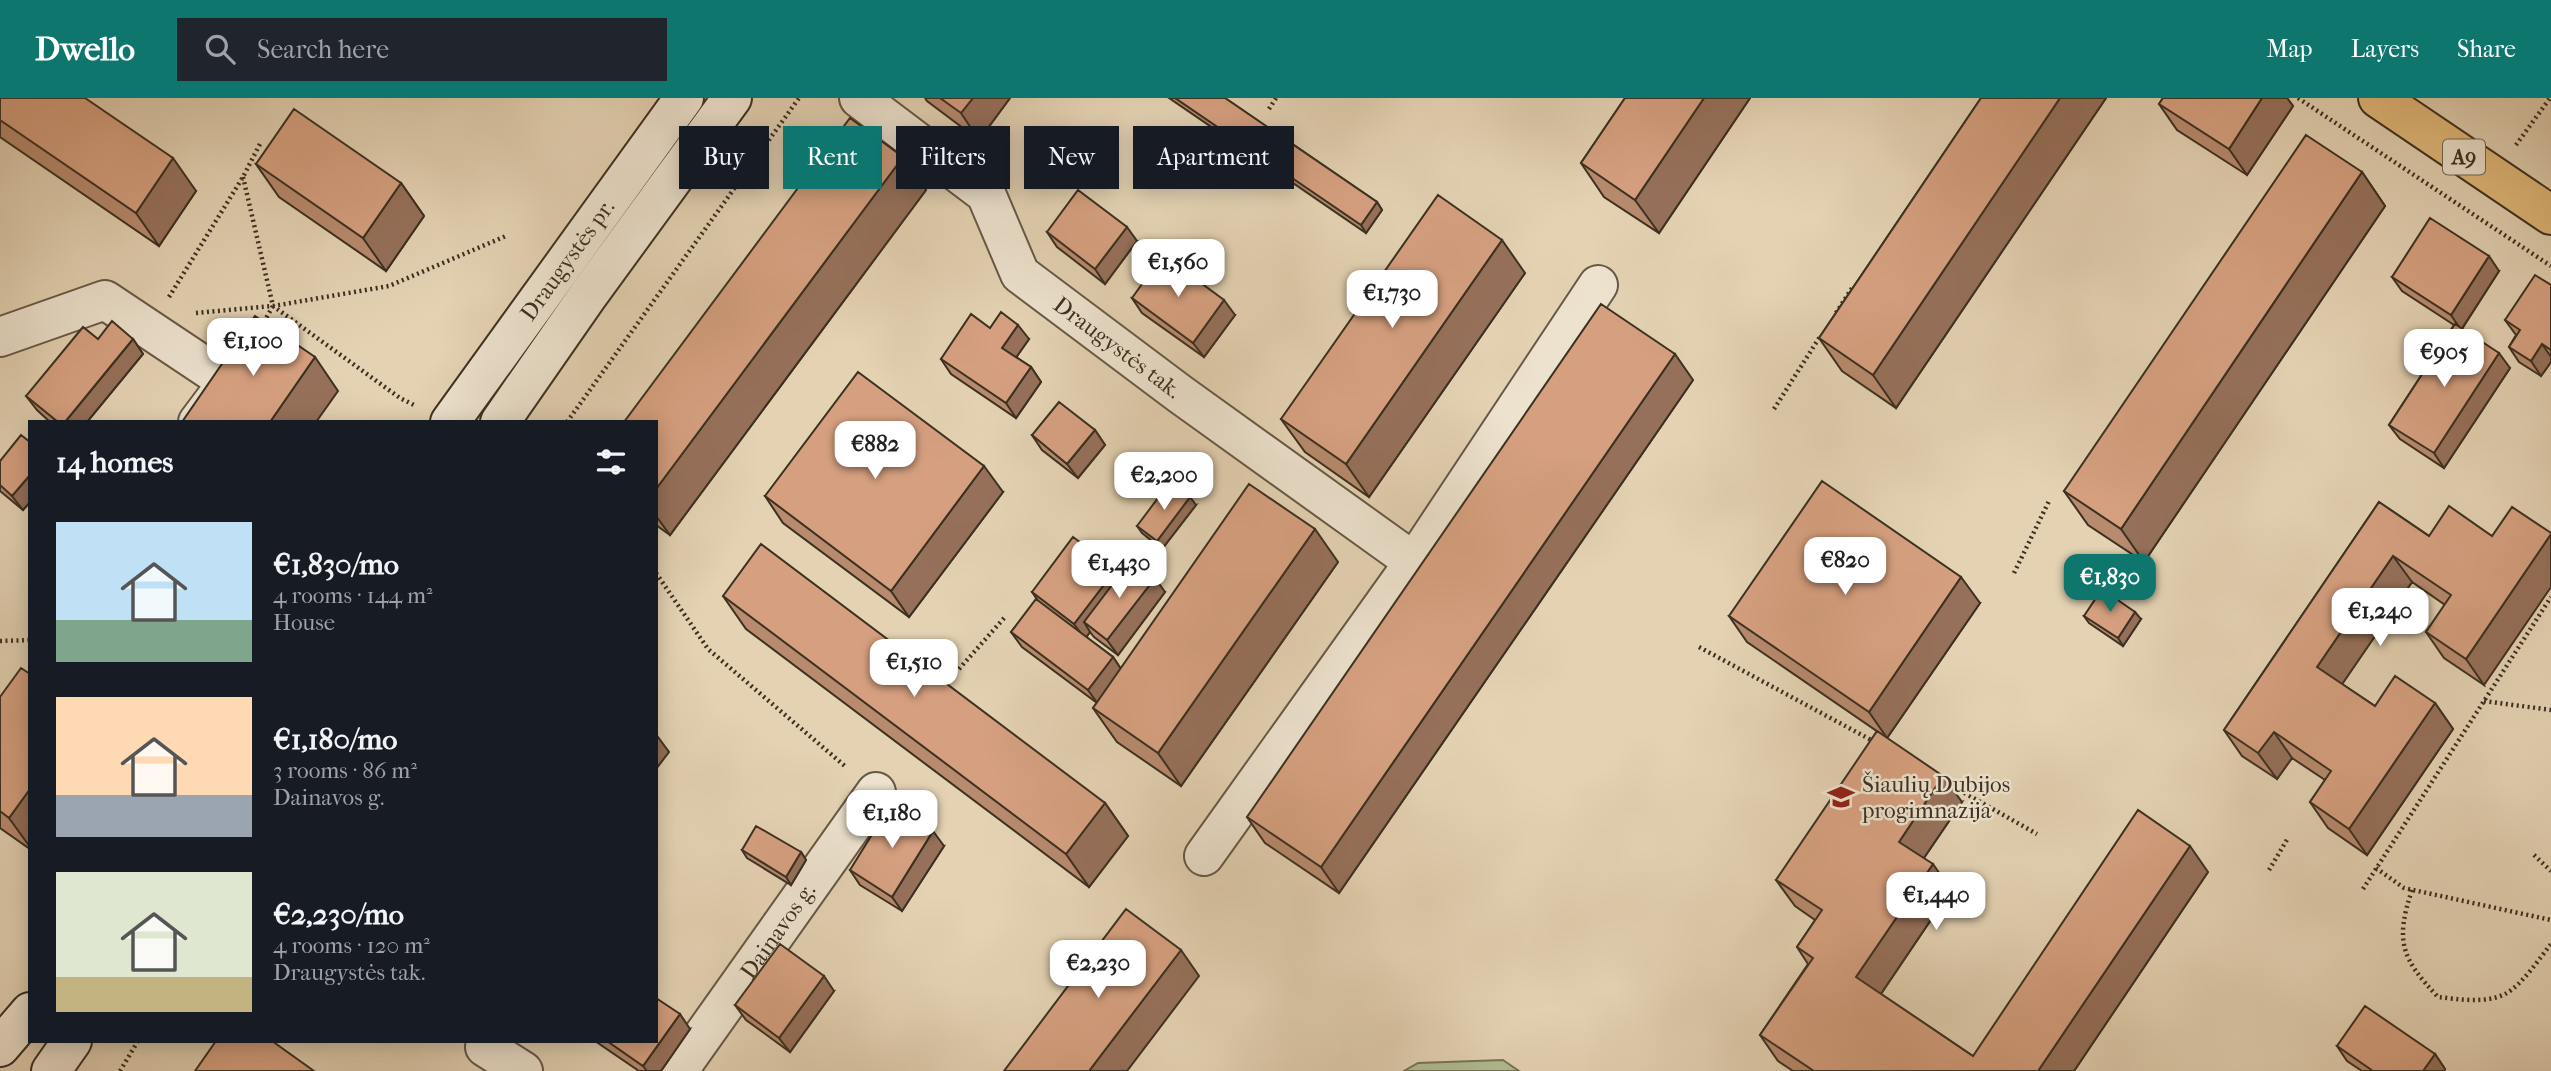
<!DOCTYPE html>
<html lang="en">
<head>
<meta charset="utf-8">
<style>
  :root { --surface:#171b24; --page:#20242c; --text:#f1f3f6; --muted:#9ea1a6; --accent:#0f766e }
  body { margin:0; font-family:"IM FELL French Canon",serif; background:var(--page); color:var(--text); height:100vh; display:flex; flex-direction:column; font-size:26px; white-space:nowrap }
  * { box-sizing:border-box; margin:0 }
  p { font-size:23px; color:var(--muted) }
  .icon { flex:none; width:38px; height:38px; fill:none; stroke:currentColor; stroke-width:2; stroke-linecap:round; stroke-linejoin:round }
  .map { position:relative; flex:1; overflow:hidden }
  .panel { position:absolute; left:28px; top:322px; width:630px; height:623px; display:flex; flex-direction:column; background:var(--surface); border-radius:0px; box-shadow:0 4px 18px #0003 }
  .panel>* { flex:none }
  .top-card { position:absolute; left:679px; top:28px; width:665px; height:63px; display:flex; gap:14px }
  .price { position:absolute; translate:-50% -60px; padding:0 16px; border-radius:14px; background:#fff; color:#222; font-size:23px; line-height:46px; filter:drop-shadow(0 2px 4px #0008) }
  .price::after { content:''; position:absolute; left:50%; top:42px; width:21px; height:16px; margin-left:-10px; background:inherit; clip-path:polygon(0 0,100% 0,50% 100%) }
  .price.selected { background:var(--accent); color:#fff }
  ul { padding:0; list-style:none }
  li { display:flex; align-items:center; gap:21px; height:175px; padding:0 28px }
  li span { display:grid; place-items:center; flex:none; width:196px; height:140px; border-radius:0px; color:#555 }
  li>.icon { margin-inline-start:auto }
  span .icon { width:84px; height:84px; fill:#fffc; stroke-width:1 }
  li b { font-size:30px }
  h2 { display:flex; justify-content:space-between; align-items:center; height:84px; padding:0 28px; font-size:30px }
  .pill { padding:0 24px; border-radius:0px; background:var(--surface); box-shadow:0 4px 18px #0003; font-size:24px; line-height:63px }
  .pill.selected { background:var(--accent); color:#fff }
  header { display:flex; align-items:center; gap:42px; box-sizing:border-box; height:98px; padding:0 35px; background:var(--accent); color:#fff }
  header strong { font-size:33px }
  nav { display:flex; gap:38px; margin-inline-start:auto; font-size:24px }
  .search { width:490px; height:63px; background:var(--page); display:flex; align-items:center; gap:18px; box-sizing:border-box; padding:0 24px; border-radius:0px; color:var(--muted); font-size:26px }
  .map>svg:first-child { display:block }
</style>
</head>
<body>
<header>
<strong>Dwello</strong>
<div class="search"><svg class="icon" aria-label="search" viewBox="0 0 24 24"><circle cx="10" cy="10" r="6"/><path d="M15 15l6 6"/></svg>Search here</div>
<nav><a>Map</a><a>Layers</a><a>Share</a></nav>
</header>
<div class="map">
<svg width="2551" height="973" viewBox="0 0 2551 973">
  <rect width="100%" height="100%" fill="#e4d2b3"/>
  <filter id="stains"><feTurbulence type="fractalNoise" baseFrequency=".00286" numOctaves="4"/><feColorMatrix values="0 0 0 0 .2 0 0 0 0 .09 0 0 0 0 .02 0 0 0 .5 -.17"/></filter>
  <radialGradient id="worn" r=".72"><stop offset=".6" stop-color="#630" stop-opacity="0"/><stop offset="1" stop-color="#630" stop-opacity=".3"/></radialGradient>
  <path fill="#b0bd90" stroke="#767658" stroke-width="2" d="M 1503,962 L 1519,973 L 1404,973 L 1418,965 Z"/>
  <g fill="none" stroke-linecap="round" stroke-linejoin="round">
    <g stroke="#665846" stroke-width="42">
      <g id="minor">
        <path id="s1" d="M 859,0 L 986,96 L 1020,176 L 1180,296 L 1414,464"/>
        <path d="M 0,239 L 105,202 L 228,284 L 198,324"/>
        <path d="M 1204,758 L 1414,464 L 1598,187"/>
        <path d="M 485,949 L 523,973"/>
        <path id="s2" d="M 678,973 L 876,694"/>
      </g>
    </g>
    <g stroke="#3c3021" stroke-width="42">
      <g id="secondary">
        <path id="s3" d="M 450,324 L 684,0"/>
        <path d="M 500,324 L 589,196 L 732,0"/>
        <path d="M 0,949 L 30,914"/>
        <path d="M 51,973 L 72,943"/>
      </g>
    </g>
    <g stroke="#3c3021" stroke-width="42">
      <path id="trunk" d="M 2378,0 L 2551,117"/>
    </g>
    <path stroke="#3c3021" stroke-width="4.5" stroke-dasharray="2 3.5" stroke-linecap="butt" d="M 2298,0 L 2551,168
      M 1269,11 L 1276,0
      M 2516,47 L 2550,0
      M 243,79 L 273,208 L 400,300 L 416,308
      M 169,199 L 243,79 L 260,46
      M 196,215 L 273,208 L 389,188 L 506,138
      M 1836,215 L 1852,190
      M 261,229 L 273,208
      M 1774,311 L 1821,237
      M 567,324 L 799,0
      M 656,475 L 708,551 L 846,669
      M 2014,475 L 2050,401
      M 0,543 L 30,542
      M 1699,549 L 1873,643
      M 959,571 L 1005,519
      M 2484,603 L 2551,612
      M 1945,684 L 2037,736
      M 2534,757 L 2551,773
      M 2376,770 L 2404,790 L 2551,822
      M 2269,772 L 2288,740
      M 2363,791 L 2551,499
      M 2412,792 C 2395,843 2401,860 2438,899 C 2458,901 2485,906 2505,896 C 2522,887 2539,861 2551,846
      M 120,973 L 138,943"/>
    <use href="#minor" stroke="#ede2ce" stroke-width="38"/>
    <use href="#secondary" stroke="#ede2ce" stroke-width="38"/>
    <use href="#trunk" stroke="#e2b97a" stroke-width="38"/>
  </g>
  <path fill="#b88a6e" stroke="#3c3021" stroke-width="2" d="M 0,0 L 196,93 L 159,148 L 0,39 Z
    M 925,0 L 1010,0 L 979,42 L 927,3 Z
    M 1169,0 L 1225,0 L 1377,104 L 1382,112 L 1366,135 Z
    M 1625,0 L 1750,0 L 1659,135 L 1604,99 L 1581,65 Z
    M 1981,0 L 2106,0 L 1896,310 L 1842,273 L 1819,240 Z
    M 2163,0 L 2287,0 L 2293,8 L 2247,77 L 2177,32 L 2159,6 Z
    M 256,66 L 401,85 L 424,118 L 386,173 L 279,99 Z
    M 2362,74 L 2385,108 L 2144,464 L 2088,427 L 2064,393 Z
    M 926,92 L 670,437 L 656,427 L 656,324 Z
    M 1047,134 L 1137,143 L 1105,186 L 1057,149 Z
    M 2499,173 L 2462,231 L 2510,270 L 2444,370 L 2400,341 L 2389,327 L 2454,227 L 2402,193 L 2392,179 Z
    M 1525,175 L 1369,399 L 1305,354 L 1281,321 Z
    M 2551,187 L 2551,264 L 2541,278 L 2519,264 L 2509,249 L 2516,237 L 2505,222 Z
    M 1132,200 L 1235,217 L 1204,259 L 1142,215 Z
    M 990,230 L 1029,241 L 1016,259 L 1031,269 L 1041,284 L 1016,320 L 951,276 L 941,261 Z
    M 98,241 L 133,241 L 143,256 L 87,324 L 50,324 L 37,312 L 26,298 Z
    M 1693,282 L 1339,795 L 1265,745 L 1247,719 Z
    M 1095,332 L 1105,347 L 1078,380 L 1042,352 L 1032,337 Z
    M 30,344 L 30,404 L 23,412 L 0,393 L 0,363 Z
    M 1003,394 L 909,519 L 783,425 L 765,398 Z
    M 2379,404 L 2429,438 L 2484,587 L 2444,560 L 2426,534 L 2445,507 L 2412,484 L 2342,586 L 2375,608 L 2435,605 L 2453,631 L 2367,757 L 2328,730 L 2310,704 L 2325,682 L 2292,660 L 2277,681 L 2242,658 L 2224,632 Z
    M 1196,407 L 1162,451 L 1142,435 L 1137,428 Z
    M 1338,464 L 1181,688 L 1117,644 L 1093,610 L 1097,605 L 1022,549 L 1011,534 L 1038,503 L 1032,494 L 1120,476 L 1165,494 L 1118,557 L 1094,539 L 1090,534 L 1086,539 L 1113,559 L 1121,571 Z
    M 723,498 L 1105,705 L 1128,738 L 1089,789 L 746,531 Z
    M 1980,505 L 1887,640 L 1747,544 L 1729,518 Z
    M 2084,518 L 2141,521 L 2123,548 L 2089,525 Z
    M 30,576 L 30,751 L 0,730 L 0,599 Z
    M 1962,704 L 1924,760 L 1951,792 L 1881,896 L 1973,958 L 2208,774 L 2074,973 L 1793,973 L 1778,963 L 1760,937 L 1808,866 L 1797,849 L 1815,822 L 1795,808 L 1776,782 Z
    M 944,748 L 902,813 L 860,787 L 850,772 Z
    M 742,752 L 801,754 L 806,762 L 791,787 L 747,760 Z
    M 834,893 L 790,954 L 746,922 L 735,907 Z
    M 690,931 L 661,973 L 639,973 L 595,943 L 656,943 Z
    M 2337,948 L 2435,956 L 2445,971 L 2444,973 L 2362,973 L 2347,963 Z"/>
  <path fill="#96705a" stroke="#3c3021" stroke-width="2" d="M 973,0 L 1010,0 L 979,42 L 961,15 Z
    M 1704,0 L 1750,0 L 1659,135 L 1635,102 Z
    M 2060,0 L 2106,0 L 1896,310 L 1873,277 Z
    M 2262,0 L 2287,0 L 2293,8 L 2247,77 L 2229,51 Z
    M 903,59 L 926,92 L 670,437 L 656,418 L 656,391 Z
    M 173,60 L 196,93 L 159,148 L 136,115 Z
    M 2362,74 L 2385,108 L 2144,464 L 2121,431 Z
    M 401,85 L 424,118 L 386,173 L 363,140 Z
    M 1377,104 L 1382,112 L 1366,135 L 1361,127 Z
    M 1127,129 L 1137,143 L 1105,186 L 1095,171 Z
    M 1502,142 L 1525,175 L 1369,399 L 1346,366 Z
    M 2489,158 L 2499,173 L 2461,232 L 2451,217 Z
    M 1224,202 L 1235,217 L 1204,259 L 1193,245 Z
    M 1018,227 L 1029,241 L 1013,264 L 1002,250 Z
    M 133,241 L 143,256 L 87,324 L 65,324 Z
    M 2542,246 L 2551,259 L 2551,264 L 2541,278 L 2531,263 Z
    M 2499,255 L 2510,270 L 2444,370 L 2434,355 Z
    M 1675,256 L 1693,282 L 1339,795 L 1321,769 Z
    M 315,259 L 338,293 L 316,324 L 270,324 Z
    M 1031,269 L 1041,284 L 1016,320 L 1006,305 Z
    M 1095,332 L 1105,347 L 1078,380 L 1067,366 Z
    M 984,368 L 1003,394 L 909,519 L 891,493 Z
    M 30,377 L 30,404 L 23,412 L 12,398 Z
    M 1190,399 L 1196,407 L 1162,451 L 1157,443 Z
    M 1315,431 L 1338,464 L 1181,688 L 1158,655 Z
    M 2551,436 L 2551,489 L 2484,587 L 2466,561 Z
    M 2393,458 L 2412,484 L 2336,595 L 2317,569 Z
    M 1116,471 L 1126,485 L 1084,524 L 1090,534 L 1085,541 L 1074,526 Z
    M 1961,479 L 1980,505 L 1887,640 L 1869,614 Z
    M 1155,480 L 1165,494 L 1118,557 L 1107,542 Z
    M 2135,514 L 2141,521 L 2123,548 L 2118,540 Z
    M 1113,559 L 1123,574 L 1098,606 L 1088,592 Z
    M 2435,605 L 2453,631 L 2367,757 L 2349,731 Z
    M 2274,634 L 2292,660 L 2277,681 L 2258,655 Z
    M 658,639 L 669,654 L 656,671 L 656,642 Z
    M 1943,678 L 1962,704 L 1917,770 L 1899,744 Z
    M 30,691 L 30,749 L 9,720 Z
    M 1105,705 L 1128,738 L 1089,789 L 1066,756 Z
    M 933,733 L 944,748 L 902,813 L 892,799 Z
    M 2190,748 L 2208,774 L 2074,973 L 2038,973 Z
    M 801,754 L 806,762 L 791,787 L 786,779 Z
    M 1933,766 L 1951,792 L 1874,906 L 1856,879 Z
    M 1181,852 L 1199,878 L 1127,973 L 1089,973 Z
    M 824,878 L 834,893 L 790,954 L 779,940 Z
    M 680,916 L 690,931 L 661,973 L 647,973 L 643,968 Z
    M 2435,956 L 2445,971 L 2444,973 L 2423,973 Z"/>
  <path fill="#d6a080" stroke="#3c3021" stroke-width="2" d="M 0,0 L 85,0 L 173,60 L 136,115 L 0,22 Z
    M 940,0 L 973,0 L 961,15 Z
    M 1175,0 L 1225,0 L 1377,104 L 1361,127 Z
    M 1625,0 L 1704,0 L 1635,102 L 1581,65 Z
    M 1981,0 L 2060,0 L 1873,277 L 1819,240 Z
    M 2163,0 L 2262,0 L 2229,51 L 2159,6 Z
    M 294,11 L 401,85 L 363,140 L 256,66 Z
    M 850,20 L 903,59 L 656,391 L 656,324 L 624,324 Z
    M 2306,37 L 2362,74 L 2121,431 L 2064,393 Z
    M 1078,92 L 1127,129 L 1095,171 L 1047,134 Z
    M 1438,97 L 1502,142 L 1346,366 L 1281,321 Z
    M 2430,120 L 2489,158 L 2451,217 L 2392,179 Z
    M 1163,157 L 1224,202 L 1193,245 L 1132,200 Z
    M 2535,177 L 2551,187 L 2551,252 L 2542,246 L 2531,263 L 2509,249 L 2520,232 L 2505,222 Z
    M 1601,206 L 1675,256 L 1321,769 L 1247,719 Z
    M 1001,214 L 1018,227 L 1002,250 L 1031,269 L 1006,305 L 941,261 L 971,216 L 990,230 Z
    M 255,218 L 315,259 L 270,324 L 182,324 Z
    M 112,223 L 133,241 L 65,324 L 58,324 L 26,298 L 83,229 L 98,241 Z
    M 2455,226 L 2499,255 L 2434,355 L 2389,327 Z
    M 858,274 L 984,368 L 891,493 L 765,398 Z
    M 1059,304 L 1095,332 L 1067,366 L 1032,337 Z
    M 21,337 L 30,344 L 30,377 L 12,398 L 0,387 L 0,363 Z
    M 1822,383 L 1961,479 L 1869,614 L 1729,518 Z
    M 1170,384 L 1190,399 L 1157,443 L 1137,428 Z
    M 1249,386 L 1315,431 L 1158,655 L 1093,610 Z
    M 2379,404 L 2429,438 L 2449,408 L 2492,438 L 2512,409 L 2551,435 L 2551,436 L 2466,561 L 2426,534 L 2451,497 L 2393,458 L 2317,569 L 2375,608 L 2395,578 L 2435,605 L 2349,731 L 2310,704 L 2331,673 L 2274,634 L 2258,655 L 2224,632 Z
    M 1073,439 L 1116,471 L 1074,526 L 1032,494 Z
    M 761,446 L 1105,705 L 1066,756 L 723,498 Z
    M 1131,462 L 1155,480 L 1107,542 L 1084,524 Z
    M 2102,491 L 2135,514 L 2118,540 L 2084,518 Z
    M 1036,501 L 1113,559 L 1088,592 L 1011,534 Z
    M 21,570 L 30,576 L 30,691 L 9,720 L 0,713 L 0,599 Z
    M 1877,633 L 1943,678 L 1899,744 L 1933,766 L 1856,879 L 1973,958 L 2138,712 L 2190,748 L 2038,973 L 1814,973 L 1760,937 L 1813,860 L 1797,849 L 1822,812 L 1776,782 Z
    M 891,706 L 933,733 L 892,799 L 850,772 Z
    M 756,728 L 801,754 L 786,779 L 742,752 Z
    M 1126,811 L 1181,852 L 1089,973 L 1004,973 Z
    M 780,846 L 824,878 L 779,940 L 735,907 Z
    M 656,900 L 680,916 L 643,968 L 607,943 L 656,943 Z
    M 2365,908 L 2435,956 L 2423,973 L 2373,973 L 2337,948 Z
    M 216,943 L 272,943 L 314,973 L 195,973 Z"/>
  <defs>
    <g id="school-bare" transform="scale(2.1)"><path d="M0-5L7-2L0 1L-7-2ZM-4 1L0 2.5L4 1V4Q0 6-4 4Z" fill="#8f2418" stroke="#ede2ce" stroke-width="2.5" paint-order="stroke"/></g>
  </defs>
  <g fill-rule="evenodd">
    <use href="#school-bare" x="1841" y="699"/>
  </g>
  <g text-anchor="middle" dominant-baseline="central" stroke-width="5" stroke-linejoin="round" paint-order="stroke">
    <rect fill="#ede2ce" stroke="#716555" stroke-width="2" x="2443" y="41.5" width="42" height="35" rx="5"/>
    <g font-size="21" font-weight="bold" fill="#3c3021">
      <text x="2464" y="59">A9</text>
    </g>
    <g font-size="23" fill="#3c3021" stroke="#ede2ce">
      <text stroke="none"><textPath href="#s3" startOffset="200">Draugystės pr.</textPath></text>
      <text stroke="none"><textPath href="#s1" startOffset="368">Draugystės tak.</textPath></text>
      <text stroke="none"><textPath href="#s2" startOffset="172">Dainavos g.</textPath></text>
    </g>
    <g font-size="23" fill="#3c3021" stroke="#ede2ce" text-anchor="start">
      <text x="1862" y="686">Šiaulių Dubijos<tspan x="1862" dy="26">progimnazija</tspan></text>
    </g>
  </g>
  <rect width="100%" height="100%" filter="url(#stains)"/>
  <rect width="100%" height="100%" fill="url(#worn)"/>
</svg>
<b class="price" style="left:1178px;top:201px">€1,560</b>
<b class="price" style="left:1392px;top:232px">€1,730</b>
<b class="price" style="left:253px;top:280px">€1,100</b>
<b class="price" style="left:2444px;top:291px">€905</b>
<b class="price" style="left:875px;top:383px">€882</b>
<b class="price" style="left:1164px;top:414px">€2,200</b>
<b class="price" style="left:1845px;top:499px">€820</b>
<b class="price" style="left:1119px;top:502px">€1,430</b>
<b class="price selected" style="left:2110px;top:516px">€1,830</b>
<b class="price" style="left:2380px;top:550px">€1,240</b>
<b class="price" style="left:914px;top:601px">€1,510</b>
<b class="price" style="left:892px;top:752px">€1,180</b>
<b class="price" style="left:1936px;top:834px">€1,440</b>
<b class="price" style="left:1098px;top:902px">€2,230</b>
<div class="top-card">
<a class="pill">Buy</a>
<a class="pill selected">Rent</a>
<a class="pill">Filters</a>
<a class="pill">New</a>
<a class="pill">Apartment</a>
</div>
<section class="panel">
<h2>14 homes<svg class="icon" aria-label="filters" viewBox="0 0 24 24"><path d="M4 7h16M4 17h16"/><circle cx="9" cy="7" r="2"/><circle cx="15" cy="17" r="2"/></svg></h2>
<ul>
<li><span style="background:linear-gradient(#bfe0f5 70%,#7fa58c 0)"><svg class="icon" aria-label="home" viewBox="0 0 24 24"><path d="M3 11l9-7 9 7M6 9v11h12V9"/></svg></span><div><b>€1,830/mo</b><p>4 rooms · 144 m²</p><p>House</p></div></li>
<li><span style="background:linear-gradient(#ffd9b3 70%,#9aa5b1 0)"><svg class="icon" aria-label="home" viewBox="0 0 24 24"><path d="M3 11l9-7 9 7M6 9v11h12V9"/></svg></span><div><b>€1,180/mo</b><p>3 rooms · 86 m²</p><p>Dainavos g.</p></div></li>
<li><span style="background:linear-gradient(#dfe7d0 75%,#c2b280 0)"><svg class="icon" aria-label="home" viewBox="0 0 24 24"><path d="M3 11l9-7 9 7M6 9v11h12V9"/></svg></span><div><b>€2,230/mo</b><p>4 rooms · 120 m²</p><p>Draugystės tak.</p></div></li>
</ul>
</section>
</div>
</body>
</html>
